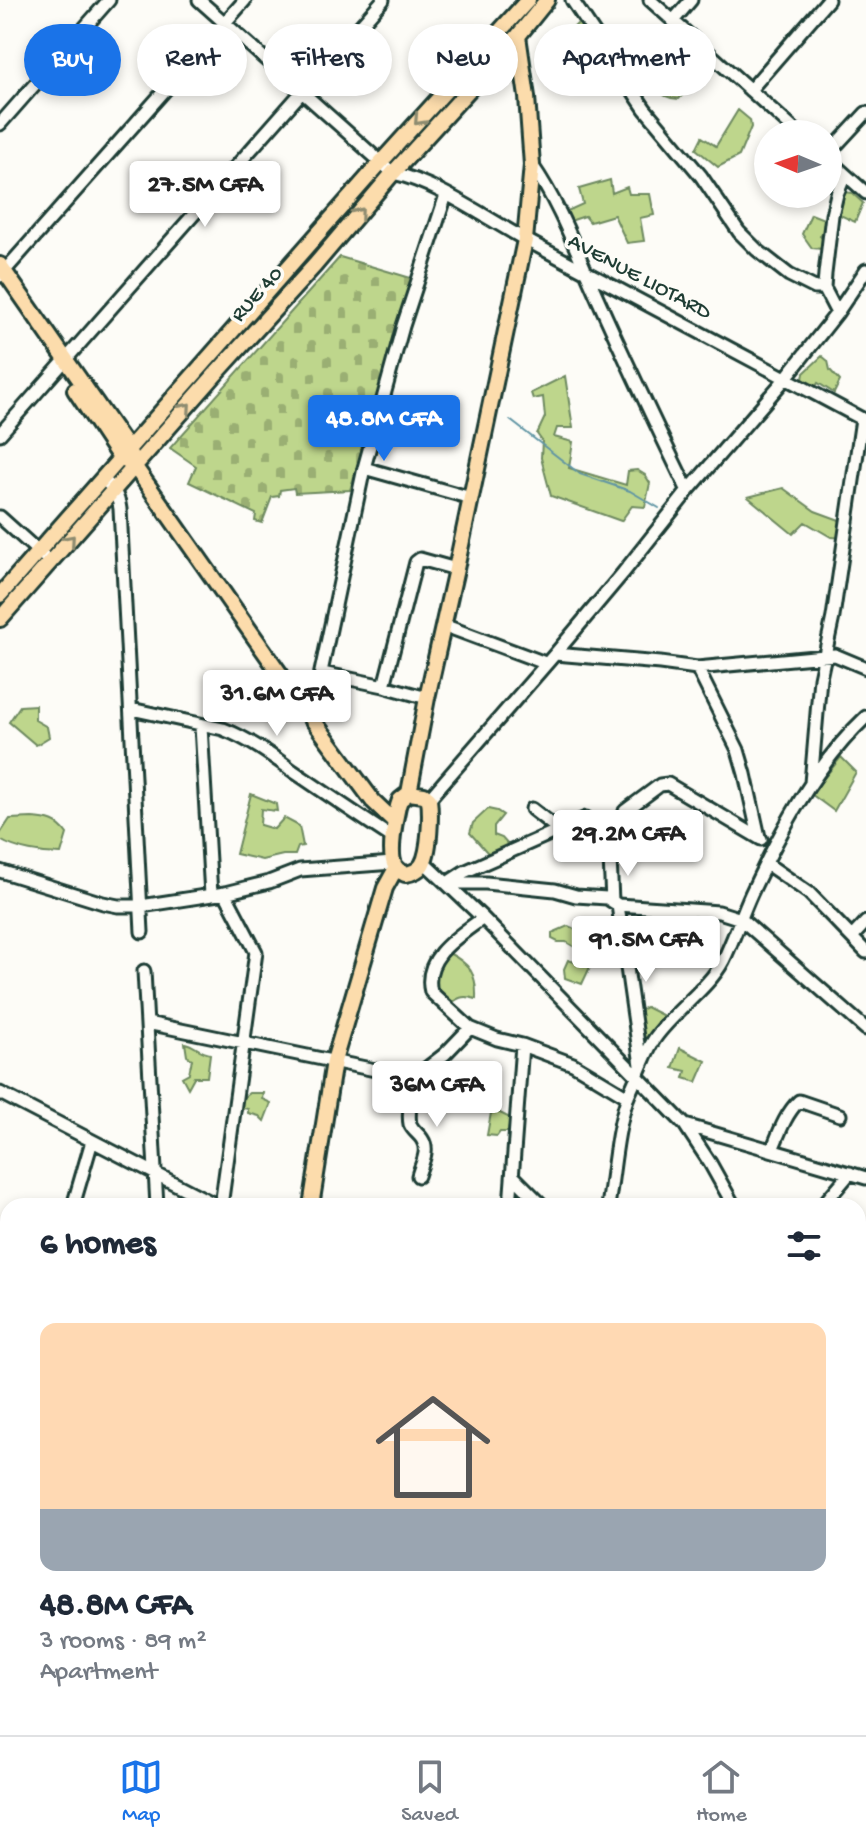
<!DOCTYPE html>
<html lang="en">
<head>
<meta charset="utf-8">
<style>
  :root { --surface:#fff; --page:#f6f6f7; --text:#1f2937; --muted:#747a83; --line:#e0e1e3; --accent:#1a73e8 }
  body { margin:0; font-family:"Gochi Hand",sans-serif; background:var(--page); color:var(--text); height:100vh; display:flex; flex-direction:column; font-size:30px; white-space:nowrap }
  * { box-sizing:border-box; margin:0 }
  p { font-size:26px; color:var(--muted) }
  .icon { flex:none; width:44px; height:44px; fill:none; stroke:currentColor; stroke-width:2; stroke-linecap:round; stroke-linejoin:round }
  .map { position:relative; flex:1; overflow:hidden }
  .details { position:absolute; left:0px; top:1198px; width:866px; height:538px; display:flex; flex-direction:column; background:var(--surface); border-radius:24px 24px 0 0; box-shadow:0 4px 12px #0003 }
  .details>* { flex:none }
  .hud { position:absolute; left:24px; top:24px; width:818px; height:72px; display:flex; gap:16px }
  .needle { width:52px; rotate:272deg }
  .controls { position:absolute; left:754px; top:120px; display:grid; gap:16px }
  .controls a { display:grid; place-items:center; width:88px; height:88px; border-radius:50%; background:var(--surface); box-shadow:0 4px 12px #0003; font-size:40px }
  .price { position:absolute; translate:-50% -68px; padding:0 18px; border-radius:8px; background:#fff; color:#222; font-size:26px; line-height:52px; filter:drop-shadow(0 2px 4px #0008) }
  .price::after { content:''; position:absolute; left:50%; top:48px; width:24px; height:18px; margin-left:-12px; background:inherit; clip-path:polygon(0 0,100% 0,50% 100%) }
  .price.selected { background:var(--accent); color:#fff }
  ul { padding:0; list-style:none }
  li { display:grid; align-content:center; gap:16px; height:424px; padding:0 40px }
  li+li { border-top:2px solid var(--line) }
  li span { display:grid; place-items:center; height:248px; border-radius:16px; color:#555 }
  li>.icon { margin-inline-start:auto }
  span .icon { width:144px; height:144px; fill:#fffc; stroke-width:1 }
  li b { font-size:34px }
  h2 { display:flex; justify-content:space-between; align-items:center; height:96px; padding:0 40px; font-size:34px }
  .pill { padding:0 28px; border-radius:36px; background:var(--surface); box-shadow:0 4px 12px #0003; font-size:28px; line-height:72px }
  .pill.selected { background:var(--accent); color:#fff }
  .tab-bar { display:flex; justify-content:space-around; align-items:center; height:112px; border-top:2px solid var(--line); background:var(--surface); font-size:22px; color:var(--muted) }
  .tab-bar a { display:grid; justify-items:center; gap:4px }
  .tab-bar .selected { color:var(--accent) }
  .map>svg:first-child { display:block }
</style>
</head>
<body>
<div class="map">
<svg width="866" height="1735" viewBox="0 0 866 1735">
  <defs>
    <pattern id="cemetery-stones" width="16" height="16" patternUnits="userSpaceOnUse" patternTransform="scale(2)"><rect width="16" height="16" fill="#bed68c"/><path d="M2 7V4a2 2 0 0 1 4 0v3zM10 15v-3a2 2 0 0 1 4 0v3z" fill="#9aaf73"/></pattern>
  </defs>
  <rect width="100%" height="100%" fill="#fdfcf7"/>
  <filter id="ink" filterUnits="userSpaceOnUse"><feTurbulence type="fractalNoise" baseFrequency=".0125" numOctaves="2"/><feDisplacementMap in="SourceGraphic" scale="16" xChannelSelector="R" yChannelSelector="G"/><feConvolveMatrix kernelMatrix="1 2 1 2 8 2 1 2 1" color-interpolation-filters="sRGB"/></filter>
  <g filter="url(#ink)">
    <path fill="#bed68c" stroke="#6e8a60" stroke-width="2" d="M 581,20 L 611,71 L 601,79 L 583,75 L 574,66 L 576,60 L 568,57 L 565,59 L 562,55 L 559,47 L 567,34 Z
      M 658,53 L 686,91 L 679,99 C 659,99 646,80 641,62 Z
      M 738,110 L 750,120 L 751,127 L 739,156 L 718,167 L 696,149 L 702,137 L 716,146 Z
      M 610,180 L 612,193 L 627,187 L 629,194 L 650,194 L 654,215 L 640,218 L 644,241 L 627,243 L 614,215 L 590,222 L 585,216 L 570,221 L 565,212 L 583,204 L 579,189 Z
      M 844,192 L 852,193 L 863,203 L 855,222 L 842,216 L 837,212 Z
      M 811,214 L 824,219 L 827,224 L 820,236 L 823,239 L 821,249 L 812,248 L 802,234 Z
      M 822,356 L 828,361 L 830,370 L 840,381 L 834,393 L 818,383 L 812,393 L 802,385 L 804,373 Z
      M 565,376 L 573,428 L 557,428 L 554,437 L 573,442 L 569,468 L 626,485 L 628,471 L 637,470 L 645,475 L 650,483 L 645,507 L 632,506 L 621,521 L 551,496 L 541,458 L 542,441 L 537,434 L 545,417 L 543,397 L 533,399 L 531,393 Z
      M 783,488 L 815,511 L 845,522 L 845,538 L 831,537 L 805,522 L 793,534 L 748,497 Z
      M 35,705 L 35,720 L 47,727 L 49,737 L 36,745 L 9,722 L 20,706 Z
      M 841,757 L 856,772 L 834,811 L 811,794 Z
      M 251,794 L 276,804 L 277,811 L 261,809 L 260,825 L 274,829 L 284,818 L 299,826 L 303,846 L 298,847 L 295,855 L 283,855 L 262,860 L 236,854 Z
      M 488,809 L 497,811 L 503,815 L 494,826 L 494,835 L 502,838 L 509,846 L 494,860 L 470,833 L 473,823 Z
      M 32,818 C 48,819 58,821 67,834 L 61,854 C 42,854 17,850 0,840 L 0,834 L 10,819 Z
      M 568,926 L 579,931 L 613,935 L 613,945 L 595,948 L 592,957 L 566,942 L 558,942 L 552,939 L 552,933 Z
      M 447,952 C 470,964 477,973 476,999 C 463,995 457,997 448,1007 L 431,992 L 430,979 Z
      M 568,960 L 590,967 L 582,984 L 565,978 L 564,969 Z
      M 646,1007 L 670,1019 L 639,1047 L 633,1014 Z
      M 185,1043 C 195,1045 199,1052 210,1054 L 207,1077 L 194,1077 L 188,1088 L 182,1077 L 189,1073 L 192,1059 L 187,1056 Z
      M 680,1048 L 706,1061 L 697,1082 L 684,1078 L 686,1071 L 673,1068 Z
      M 249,1093 L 263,1093 L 262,1099 L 271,1103 L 264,1121 L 259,1116 L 248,1113 L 248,1109 L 238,1107 L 240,1100 Z
      M 498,1112 L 512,1119 L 511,1132 L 500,1132 L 497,1136 L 487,1135 L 491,1113 Z"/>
    <path fill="url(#cemetery-stones)" stroke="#6e8a60" stroke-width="2" d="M 340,257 L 414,279 L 350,490 L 295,493 L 294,488 L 280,490 L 279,496 L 272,497 L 262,523 L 255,521 L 256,514 L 189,482 L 196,466 L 170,448 Z"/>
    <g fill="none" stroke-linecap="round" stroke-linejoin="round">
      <path stroke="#6095a4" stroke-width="2" d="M 510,420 L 580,474 L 630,491 L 659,508"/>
      <g stroke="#1f3d34" stroke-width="17">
        <path id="minor" d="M 199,0 L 393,173 C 438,183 487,219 528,241 C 641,301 753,361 866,421
          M 572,0 L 645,109 L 701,176 L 739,232 L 757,250 L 789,275 L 815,288 L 824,288
          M 650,0 L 799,134
          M 673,21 L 691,0
          M 750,90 L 828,0
          M 0,124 L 109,0
          M 828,154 L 866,113
          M 828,159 L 866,193
          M 532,165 C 560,205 577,253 597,297 C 626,362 657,427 688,491
          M 0,276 L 245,0
          M 837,313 L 824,288 L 825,274 L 832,215 L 837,194 L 845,175
          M 0,434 L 383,0
          M 364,468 L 471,498
          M 102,478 C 113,488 118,494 120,509 L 142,932
          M 0,517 L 50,562
          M 443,625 L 545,663
          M 555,654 L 660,663 L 697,668 L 835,655 L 866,668
          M 697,668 L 738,750 L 745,774 L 759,837
          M 322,673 L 384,686 L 427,698
          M 384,686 L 416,562 L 420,559 L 456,569
          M 304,708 L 311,703 L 317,691 L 364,468 L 403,326 L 446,195
          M 131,709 L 223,729 C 249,739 271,755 293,771 C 327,794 359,816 393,838
          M 201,726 L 211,895
          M 811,783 L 820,678 L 833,617 L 862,419
          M 429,799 L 555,654 L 623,573 L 688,491 L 785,379 L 837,313 L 866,270
          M 532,809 L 559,830
          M 625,811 L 660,785 L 668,784 L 761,839
          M 610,858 L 612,901
          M 424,862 L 483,918 L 685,1125 L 710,1163 L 734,1206
          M 767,864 L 809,893 L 866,952
          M 0,871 L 103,903 L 118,906 L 141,906 L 225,893 L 269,882 L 300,870 L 393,863
          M 446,883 L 486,883 L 555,890 L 576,896 L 607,898 L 618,905 L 719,912 L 741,919 L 866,1029
          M 447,883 L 464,872 L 586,818
          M 618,905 L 641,1065
          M 483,918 C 459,936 422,957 431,992 L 470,1028 L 497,1039 L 522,1045 L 573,1064 L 628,1097
          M 852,937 L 866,922
          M 144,971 L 157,1206
          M 147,1023 L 414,1078
          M 0,1093 L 218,1206
          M 685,1125 L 866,1178
          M 772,1150 C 779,1133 786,1113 799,1101 L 840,1115
          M 418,1176 C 421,1164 430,1151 422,1139 C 418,1133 413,1131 410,1124 C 407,1111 413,1091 414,1078 L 445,1054 L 470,1028
          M 513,1176 L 543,1206
          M 73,1206 L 92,1141
          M 221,1206 L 256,952 L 225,893
          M 510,1206 L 522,1045
          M 608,1206 C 614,1171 616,1133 627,1099 C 631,1089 636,1080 639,1071 C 644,1060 648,1048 655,1038 C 674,1011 708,989 723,961 C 734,939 741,916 751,894 C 780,832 815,765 866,717
          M 822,1206 L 850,1173
          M 0,1241 L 8,1242
          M 858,1272 L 866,1255
          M 858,1328 L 866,1333
          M 0,1375 L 8,1375
          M 858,1394 L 866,1393
          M 0,1463 L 8,1435
          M 858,1465 L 866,1472
          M 0,1487 L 8,1492
          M 0,1525 L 8,1530
          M 858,1537 L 866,1542
          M 858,1593 L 866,1594
          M 0,1676 L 8,1680
          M 858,1677 L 866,1682
          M 0,1721 L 8,1722
          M 153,1728 L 155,1735
          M 162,1728 L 164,1735
          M 440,1728 L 450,1735
          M 512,1728 L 513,1735
          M 684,1728 L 684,1735
          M 805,1728 L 807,1735
          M 199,1735 L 212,1728
          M 636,1735 L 641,1728
          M 729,1735 L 730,1728"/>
      </g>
      <g stroke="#1f3d34" stroke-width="20">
        <path id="major" d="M 0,265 L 128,449 L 135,467 L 304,708 L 373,801 L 395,822
          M 75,390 L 120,458 L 128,462
          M 0,595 L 381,162 L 528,0
          M 0,619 L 214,376 L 315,265 L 393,173 L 518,36 L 547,0
          M 409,793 L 427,698 L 456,569 L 525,240 L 532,165 L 527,97 L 518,36
          M 409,793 L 424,795 L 429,799 C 431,814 430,852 422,865 C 418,871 413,873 405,874 C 400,871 398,871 395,866 C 388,855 395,819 398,806 L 400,800 Z
          M 311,1206 L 334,1061 L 385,888 L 396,868
          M 321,1728 L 322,1735"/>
      </g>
      <use href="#minor" stroke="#fdfcf7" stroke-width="11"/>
      <use href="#major" stroke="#fcdcac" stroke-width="14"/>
    </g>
    <defs><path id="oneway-chevron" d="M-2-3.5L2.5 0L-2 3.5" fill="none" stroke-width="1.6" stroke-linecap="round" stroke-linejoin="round" transform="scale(2)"/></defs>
    <g stroke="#8e8c70">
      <use href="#oneway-chevron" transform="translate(419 120) rotate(133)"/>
      <use href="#oneway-chevron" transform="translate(359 213) rotate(-50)"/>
      <use href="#oneway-chevron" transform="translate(186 408) rotate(-49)"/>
      <use href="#oneway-chevron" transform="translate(70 540) rotate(-49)"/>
    </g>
  </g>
  <g text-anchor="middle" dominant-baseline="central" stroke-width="7" stroke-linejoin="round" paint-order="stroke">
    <g font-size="22" fill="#1f3d34" stroke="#fdfcf7">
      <text transform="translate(639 278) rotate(28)">AVENUE LIOTARD</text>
      <text transform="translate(258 295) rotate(-48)">RUE 40</text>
    </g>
  </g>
</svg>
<div class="controls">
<a><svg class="needle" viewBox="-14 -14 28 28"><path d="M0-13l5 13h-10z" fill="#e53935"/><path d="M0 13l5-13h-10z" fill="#747a83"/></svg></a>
</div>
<b class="price" style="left:205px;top:229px">27.5M CFA</b>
<b class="price selected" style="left:384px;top:463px">48.8M CFA</b>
<b class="price" style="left:277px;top:738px">31.6M CFA</b>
<b class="price" style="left:628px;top:878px">29.2M CFA</b>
<b class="price" style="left:646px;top:984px">91.5M CFA</b>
<b class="price" style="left:437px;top:1129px">36M CFA</b>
<div class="hud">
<a class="pill selected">Buy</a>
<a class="pill">Rent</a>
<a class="pill">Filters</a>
<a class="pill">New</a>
<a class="pill">Apartment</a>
</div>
<section class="details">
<h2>6 homes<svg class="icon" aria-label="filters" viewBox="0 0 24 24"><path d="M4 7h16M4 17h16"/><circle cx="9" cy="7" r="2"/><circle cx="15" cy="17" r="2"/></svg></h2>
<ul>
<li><span style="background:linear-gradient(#ffd9b3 75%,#9aa5b1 0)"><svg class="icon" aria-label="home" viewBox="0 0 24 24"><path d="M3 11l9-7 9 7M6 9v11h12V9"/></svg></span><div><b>48.8M CFA</b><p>3 rooms · 89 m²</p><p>Apartment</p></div></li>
</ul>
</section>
</div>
<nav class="tab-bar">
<a class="selected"><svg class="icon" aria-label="map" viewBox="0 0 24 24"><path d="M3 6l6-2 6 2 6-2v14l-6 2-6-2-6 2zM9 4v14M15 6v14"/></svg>Map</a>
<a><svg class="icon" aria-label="saved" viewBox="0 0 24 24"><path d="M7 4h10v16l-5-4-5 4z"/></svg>Saved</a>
<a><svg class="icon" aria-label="home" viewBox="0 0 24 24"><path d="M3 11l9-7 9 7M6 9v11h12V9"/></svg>Home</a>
</nav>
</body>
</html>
